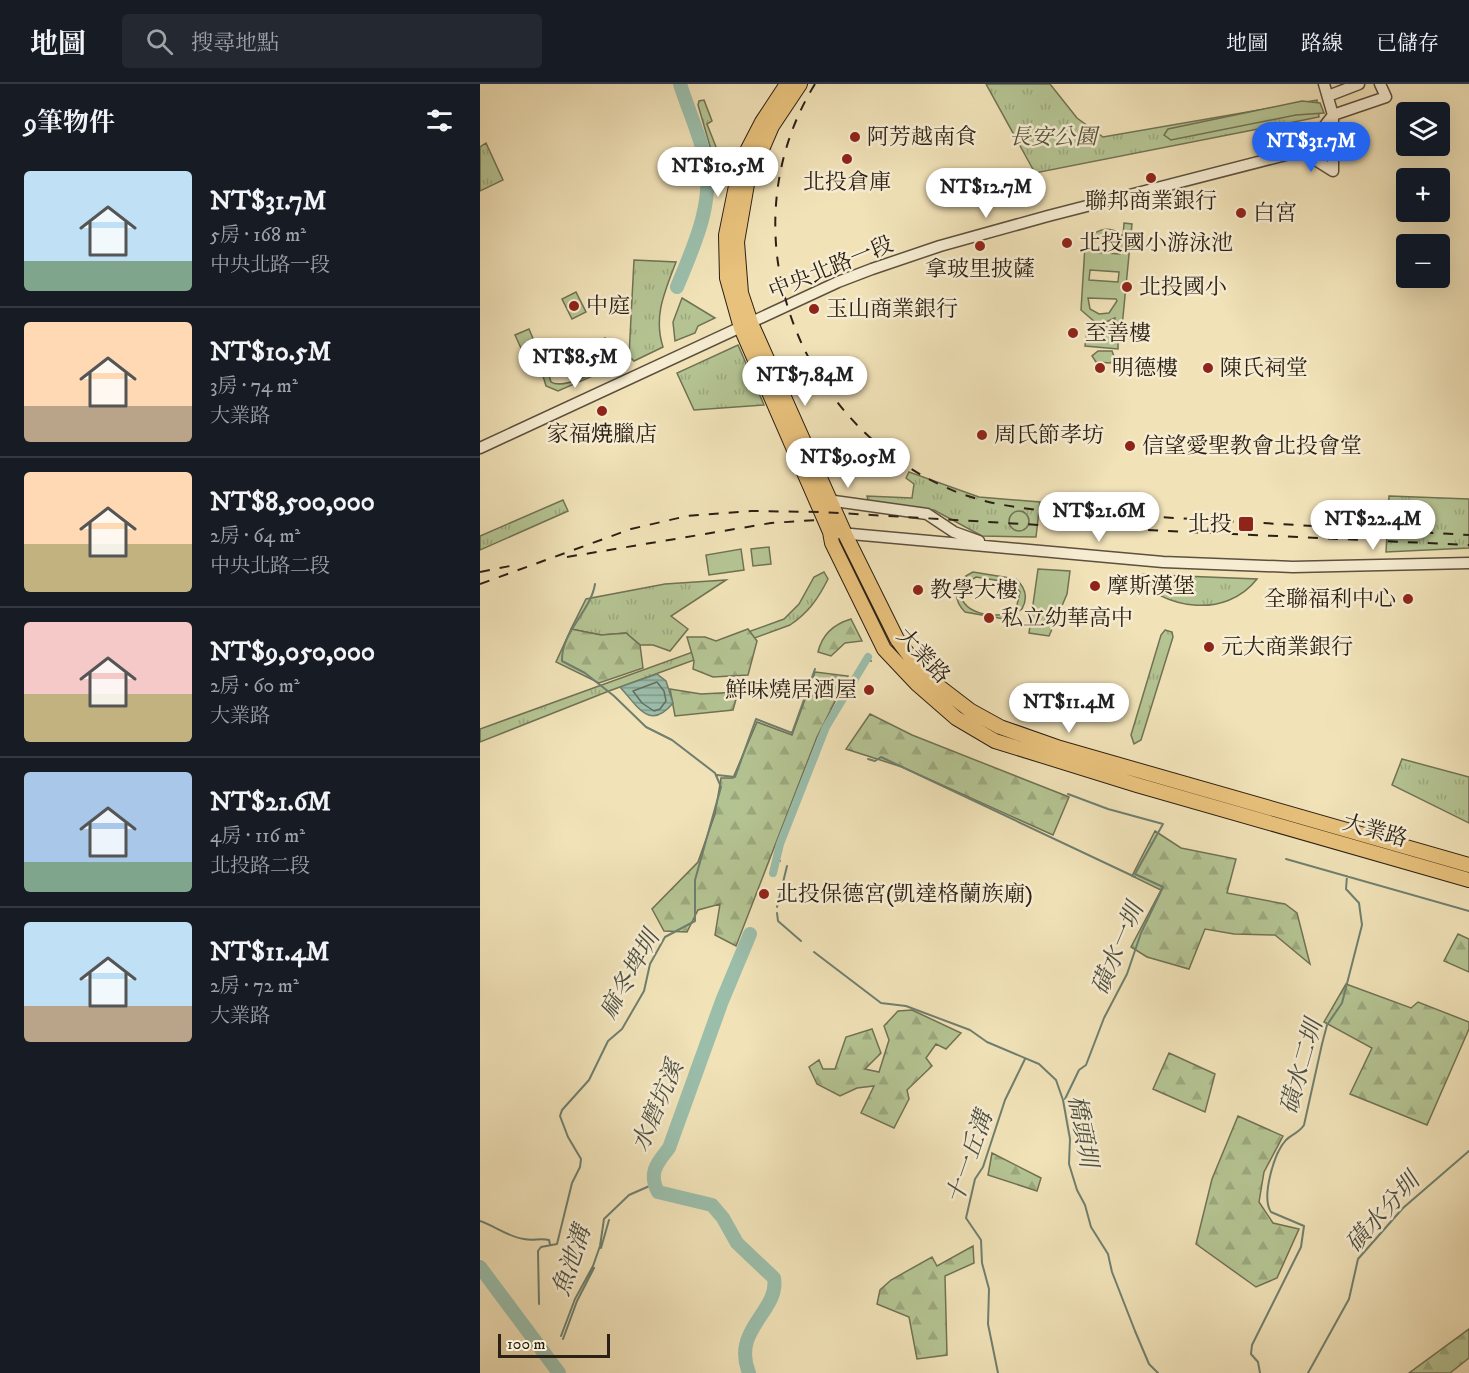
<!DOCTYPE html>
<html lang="zh-TW">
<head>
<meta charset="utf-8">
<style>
  :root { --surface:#171b24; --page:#242831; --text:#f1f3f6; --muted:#9ea1a6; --line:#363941; --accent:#2563eb }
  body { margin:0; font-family:"IM FELL DW Pica","Noto Serif TC",serif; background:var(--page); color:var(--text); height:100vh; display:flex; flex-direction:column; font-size:22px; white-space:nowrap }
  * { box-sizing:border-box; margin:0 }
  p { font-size:20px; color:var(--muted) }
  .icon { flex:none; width:33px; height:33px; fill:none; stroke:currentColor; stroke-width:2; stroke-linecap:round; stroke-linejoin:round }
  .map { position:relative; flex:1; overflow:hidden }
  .sheet { display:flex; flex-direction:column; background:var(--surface); width:480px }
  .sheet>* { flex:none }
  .controls { position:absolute; left:916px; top:18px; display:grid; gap:12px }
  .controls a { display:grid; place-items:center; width:54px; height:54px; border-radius:6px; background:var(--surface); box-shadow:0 6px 24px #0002; font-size:30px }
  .scale { position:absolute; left:18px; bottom:15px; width:112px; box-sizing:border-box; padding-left:6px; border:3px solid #2b2015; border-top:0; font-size:16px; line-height:21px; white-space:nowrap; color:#2b2015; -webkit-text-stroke:4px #f6ecd1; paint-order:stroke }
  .price { position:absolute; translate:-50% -51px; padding:0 14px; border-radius:21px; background:#fff; color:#222; font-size:20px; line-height:39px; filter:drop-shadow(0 2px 3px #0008) }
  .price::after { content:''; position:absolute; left:50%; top:36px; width:18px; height:14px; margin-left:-9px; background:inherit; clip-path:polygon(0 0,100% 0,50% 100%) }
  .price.current { background:var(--accent); color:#fff }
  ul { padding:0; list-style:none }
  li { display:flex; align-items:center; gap:18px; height:150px; padding:0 24px }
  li+li { border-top:2px solid var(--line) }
  li span { display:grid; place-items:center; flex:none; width:168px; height:120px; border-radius:6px; color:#555 }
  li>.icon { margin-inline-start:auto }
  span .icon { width:72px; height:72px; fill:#fffc; stroke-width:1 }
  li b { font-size:26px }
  h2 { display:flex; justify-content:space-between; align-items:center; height:72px; padding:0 24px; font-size:26px }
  header { display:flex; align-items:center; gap:36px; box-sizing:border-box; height:84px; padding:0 30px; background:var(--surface); border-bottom:2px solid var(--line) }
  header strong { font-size:28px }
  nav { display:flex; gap:33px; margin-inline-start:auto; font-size:21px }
  .search { width:420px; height:54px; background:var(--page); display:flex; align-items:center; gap:15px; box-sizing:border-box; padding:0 21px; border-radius:6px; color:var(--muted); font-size:22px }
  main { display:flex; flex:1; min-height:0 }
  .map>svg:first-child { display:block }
</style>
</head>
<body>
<header>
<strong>地圖</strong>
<div class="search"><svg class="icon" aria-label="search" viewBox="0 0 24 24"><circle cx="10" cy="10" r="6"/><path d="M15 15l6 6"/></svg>搜尋地點</div>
<nav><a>地圖</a><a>路線</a><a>已儲存</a></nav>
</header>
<main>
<section class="sheet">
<h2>9筆物件<svg class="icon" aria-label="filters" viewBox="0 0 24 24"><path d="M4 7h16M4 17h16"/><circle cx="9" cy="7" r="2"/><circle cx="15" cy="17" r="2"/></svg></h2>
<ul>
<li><span style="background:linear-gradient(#bfe0f5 75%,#7fa58c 0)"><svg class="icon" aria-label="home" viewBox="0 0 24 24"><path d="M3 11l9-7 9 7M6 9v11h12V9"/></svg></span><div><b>NT$31.7M</b><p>5房 · 168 m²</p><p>中央北路一段</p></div></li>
<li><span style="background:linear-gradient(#ffd9b3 70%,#b9a48a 0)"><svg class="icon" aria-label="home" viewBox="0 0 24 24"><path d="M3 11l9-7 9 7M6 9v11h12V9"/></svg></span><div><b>NT$10.5M</b><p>3房 · 74 m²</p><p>大業路</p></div></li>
<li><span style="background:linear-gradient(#ffd9b3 60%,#c2b280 0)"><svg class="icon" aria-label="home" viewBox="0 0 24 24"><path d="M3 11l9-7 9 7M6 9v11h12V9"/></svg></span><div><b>NT$8,500,000</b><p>2房 · 64 m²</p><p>中央北路二段</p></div></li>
<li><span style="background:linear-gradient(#f6c9c9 60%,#c2b280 0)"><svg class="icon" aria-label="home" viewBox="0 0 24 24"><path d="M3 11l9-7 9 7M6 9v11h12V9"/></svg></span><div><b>NT$9,050,000</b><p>2房 · 60 m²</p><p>大業路</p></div></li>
<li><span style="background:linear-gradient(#a9c7e8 75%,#7fa58c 0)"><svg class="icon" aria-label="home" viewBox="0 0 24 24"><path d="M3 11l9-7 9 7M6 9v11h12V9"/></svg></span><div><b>NT$21.6M</b><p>4房 · 116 m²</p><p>北投路二段</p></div></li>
<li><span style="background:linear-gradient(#bfe0f5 70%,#b9a48a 0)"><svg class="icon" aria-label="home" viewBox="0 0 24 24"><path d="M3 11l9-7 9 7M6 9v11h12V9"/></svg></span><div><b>NT$11.4M</b><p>2房 · 72 m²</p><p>大業路</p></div></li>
</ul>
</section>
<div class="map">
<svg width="989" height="1289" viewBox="0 0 989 1289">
  <defs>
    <pattern id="grass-tufts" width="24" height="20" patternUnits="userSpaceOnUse" patternTransform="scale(1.5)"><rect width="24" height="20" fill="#b5c493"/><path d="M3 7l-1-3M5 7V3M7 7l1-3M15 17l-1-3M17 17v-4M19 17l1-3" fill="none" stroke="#9ca87e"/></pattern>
    <pattern id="forest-firs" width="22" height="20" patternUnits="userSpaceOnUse" patternTransform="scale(1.5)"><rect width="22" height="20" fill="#b5c493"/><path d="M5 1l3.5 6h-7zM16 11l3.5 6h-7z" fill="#9ca87e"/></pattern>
    <pattern id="water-rules" width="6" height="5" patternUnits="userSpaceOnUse" patternTransform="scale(1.5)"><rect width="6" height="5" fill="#9bbeab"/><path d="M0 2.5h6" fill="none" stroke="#7f9a8a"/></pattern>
  </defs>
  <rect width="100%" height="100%" fill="#f1e2b8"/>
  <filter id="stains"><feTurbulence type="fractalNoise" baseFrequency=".00333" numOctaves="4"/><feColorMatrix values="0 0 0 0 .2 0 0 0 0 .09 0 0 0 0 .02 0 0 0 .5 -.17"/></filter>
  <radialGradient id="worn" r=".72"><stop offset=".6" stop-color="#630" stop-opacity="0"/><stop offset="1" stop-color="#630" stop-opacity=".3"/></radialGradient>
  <path fill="url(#grass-tufts)" stroke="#707254" stroke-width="1.5" d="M 506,0 L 570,0 L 597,34 L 623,53 L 837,16 L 839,33 L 555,89 Z
    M 224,16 L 232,37 L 227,40 L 240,73 L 238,111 L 234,76 L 218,21 L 219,17 Z
    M 6,59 L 23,96 L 0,107 L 0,63 Z
    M 154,176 L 196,178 C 185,207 173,232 183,263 L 154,277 L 149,272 Z
    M 202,214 L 235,234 L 218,242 L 215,249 L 195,257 L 193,238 Z
    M 258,261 L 284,321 L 214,326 L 197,289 Z
    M 429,388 L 499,413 L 560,418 L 556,453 L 502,452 L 454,426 L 392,420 L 388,417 L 387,412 L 432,414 L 434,400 L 426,394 Z
    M 909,412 L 989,415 L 989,464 L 906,468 Z
    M 83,416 L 88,427 L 0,466 L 0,452 Z
    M 344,488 L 348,495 C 338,515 328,529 310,541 L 129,607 L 0,658 L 0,645 L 304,535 L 319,520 L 334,493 Z
    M 652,490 L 777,495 C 745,536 682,525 652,490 Z
    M 246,496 L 191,532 L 208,545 L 190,567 L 173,561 L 160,561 L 146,549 L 121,551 L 91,545 L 106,515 L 185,500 Z
    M 685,546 L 692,548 L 693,553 L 661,656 L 654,660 L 651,651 L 681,551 Z
    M 922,675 L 989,693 L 989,739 L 912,701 Z"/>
  <path fill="url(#forest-firs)" stroke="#707254" stroke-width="1.5" d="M 371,535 L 382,557 L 365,559 L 351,572 L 338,568 C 342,551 354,540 371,535 Z
    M 91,545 L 121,551 L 146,549 L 160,561 L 163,584 L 119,599 L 76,578 Z
    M 268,545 L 277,557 L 268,591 L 233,593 L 213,585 L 214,577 L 207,553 L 225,553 L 236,557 Z
    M 335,588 L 368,592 L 337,653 L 256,862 L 235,851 L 240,820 L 218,826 L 207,848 L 184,847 L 172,825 L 218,778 L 235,730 L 241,694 L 253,694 L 277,638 L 312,651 Z
    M 190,605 L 221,610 L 258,608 L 253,626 L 195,632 Z
    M 390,630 L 432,651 L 589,713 L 573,751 L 422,683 L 366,665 Z
    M 675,747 L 701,764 L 756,775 L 747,809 L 805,820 L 817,829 L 830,880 L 795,851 L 754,850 L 725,845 L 709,885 L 667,873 L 651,863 L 681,806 L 652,792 Z
    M 978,850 L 989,855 L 989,888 L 964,877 Z
    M 866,900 L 931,924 L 938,918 L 989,938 L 989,945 L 947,1041 L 870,1010 L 892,964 L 844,938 Z
    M 432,926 L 481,949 L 466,965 L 456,960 L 446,974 L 452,982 L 427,1006 L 429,1015 L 414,1044 L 381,1029 L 394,1002 L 377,1004 L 360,1012 L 337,1000 L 329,983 L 339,976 L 343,985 L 355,985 L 366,953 L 392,945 L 401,969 L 385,985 L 399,988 L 409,956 L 404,942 L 418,927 Z
    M 689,969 L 735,990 L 725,1028 L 673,1005 Z
    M 758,1032 L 803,1052 L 784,1088 L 779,1118 L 793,1139 L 819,1145 L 797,1194 L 776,1203 L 716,1160 L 732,1095 Z
    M 512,1069 L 561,1094 L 557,1107 L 508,1091 Z
    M 493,1162 L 494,1179 L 465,1192 L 467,1271 L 437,1275 L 429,1233 L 397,1220 L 400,1206 L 411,1196 L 452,1173 L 457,1182 Z
    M 989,1245 L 989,1274 L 970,1289 L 929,1289 Z"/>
  <path fill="#b5c493" stroke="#707254" stroke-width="1.5" fill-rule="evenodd" d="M 822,17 L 840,19 L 844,29 L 816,31 L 691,56 L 684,51 L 688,45 Z
    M 644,139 L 652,140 L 642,243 L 638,243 L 638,265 L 605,262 L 608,240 L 634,243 L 635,234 L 626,238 L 615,238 L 601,226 L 605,162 C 611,146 629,139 643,152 ZM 623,152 L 636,156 L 640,170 L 611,168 L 615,157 ZM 610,186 L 639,188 L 638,198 L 609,196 ZM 608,214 L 636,215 L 637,217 L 629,229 L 619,230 L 610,225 Z
    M 96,208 L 106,228 L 92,235 L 82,215 Z
    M 49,245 L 63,278 L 50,284 L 35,251 Z
    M 125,254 C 130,266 138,270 129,285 L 78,307 L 66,302 L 63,292 L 68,279 ZM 116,261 C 125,260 131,264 132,274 C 126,286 83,306 71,298 L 68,288 L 73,281 Z
    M 618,267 L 632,267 L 635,275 L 630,279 L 616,278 L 612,272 Z
    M529 437a10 10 0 1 1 20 0a10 10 0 1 1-20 0Z
    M 289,463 L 291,480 L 273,482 L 271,465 Z
    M 261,465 L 264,486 L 229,491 L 226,471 Z
    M 558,485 L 590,487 L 587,510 L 569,552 L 549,549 Z
    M 493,488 L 536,495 C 546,504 548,514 542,525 L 524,535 L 485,528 C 471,514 475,496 493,488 ZM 496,493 L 533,499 L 540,508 L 536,525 C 520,538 473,530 482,502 Z"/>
  <path fill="url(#water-rules)" stroke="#6e7f6f" stroke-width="1.5" d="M 177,590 L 186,597 L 193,619 C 170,647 158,623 140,603 Z"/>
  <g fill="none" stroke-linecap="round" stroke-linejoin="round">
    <path stroke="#636f60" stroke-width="1.5" d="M 177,598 L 184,607 L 186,617 L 180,625 L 174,627 L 162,619 L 153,607 Z"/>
    <path stroke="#6e7f6f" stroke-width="2" d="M 388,573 L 391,577
      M 388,675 L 395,677 L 401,673 L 655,793
      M 237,691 L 255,693 L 276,635 L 312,649 L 335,585
      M 296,774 L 300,777
      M 806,775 L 989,827
      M 297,823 L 307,782
      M 297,829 L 298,837 L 321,857
      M 334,868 L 401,919 L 426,922 L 490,946 L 507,958 L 559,980 L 576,996 L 583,1016 L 590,1055 L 589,1080 L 597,1106 L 605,1121 L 611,1143 L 628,1170 L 632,1188 L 655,1247 L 669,1280 L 678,1289
      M 585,1015 L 599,986 L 606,981 L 624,934 L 647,890 L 661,849 L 683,803 L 655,790 L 683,740 L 628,725 L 588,710
      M 0,1137 C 15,1142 28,1153 44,1155 C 53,1157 60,1154 69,1156 L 70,1160
      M 121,1164 L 129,1136
      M 59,1220 L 58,1167 L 61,1163 L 77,1160 L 92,1099 L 100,1083 L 101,1075 L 88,1053 L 80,1032 L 82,1026 L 109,996 L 128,957 L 142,945 L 164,907 L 170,880 L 185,853 L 215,837 L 215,796 L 241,703 L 235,689 L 192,656 L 166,643 L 134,612 L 105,589 L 82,577 C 81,548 111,527 115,500
      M 81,1252 L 95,1215 L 113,1182 L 120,1162 L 124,1135 L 149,1111 L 174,1100
      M 83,1255 L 97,1217 L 114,1184
      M 518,1289 L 508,1240 L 509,1205 L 502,1179 L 501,1156 L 486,1134 L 495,1095 L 503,1083 L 525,1016 L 545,975
      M 780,1289 L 778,1278 L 771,1270 L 772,1261 L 821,1163 L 824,1142 L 791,1128 C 781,1113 794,1069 806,1056 C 812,1050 819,1049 824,1041 L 842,960 L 847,941 L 862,919 L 882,841 L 879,819 L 866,805 L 867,792
      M 828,1289 L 869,1215 L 878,1175 L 923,1124 L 989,1067"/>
    <path stroke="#9bbeab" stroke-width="8" d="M 293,789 L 300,760 L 346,643 L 388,573"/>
    <path stroke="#9bbeab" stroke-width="14" d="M 197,203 C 213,164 235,118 225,74 C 219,49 208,25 200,0
      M 0,1183 L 79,1289
      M 269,1289 C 251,1245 300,1227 294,1194 L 257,1159 L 243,1134 L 232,1121 L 178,1108 C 168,1089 177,1079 189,1064 L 242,917 L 270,850"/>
    <g stroke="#5c503e" stroke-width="13">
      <path id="minor" d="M 844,0 L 853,31 L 853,87
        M 848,12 L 879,0
        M 853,31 L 906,13 L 900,0
        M 821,67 L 835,54 L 853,31
        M 0,364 L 358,198 L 392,185 L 460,162 L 568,132 L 821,67 L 853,87
        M 347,416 L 447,430 L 474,448 L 499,457
        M 360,449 L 683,478 L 813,483 L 989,479"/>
    </g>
    <g stroke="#2b2015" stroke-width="16">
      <path id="major" d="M 307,0 L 282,38 L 267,67 L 257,97 L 246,151 L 247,194 L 261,244 L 350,448 L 352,459 L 404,565 L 437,600 L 476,634 L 515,657 L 657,701 L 989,796
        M 320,0 L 292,42 L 267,100 L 257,158 L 261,209 L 271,239 L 365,450 L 417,555 L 444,591 L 491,627 L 520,643 L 580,664 L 989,781"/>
    </g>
    <use href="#minor" stroke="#f6ecd1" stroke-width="10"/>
    <use href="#major" stroke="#e8c17c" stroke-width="14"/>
    <path stroke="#2b2015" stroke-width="2" stroke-dasharray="10 10" stroke-linecap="butt" d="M 335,0 C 246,144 314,335 465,403 C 495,417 525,422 557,426 L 989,451
      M 87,473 L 291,439 L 336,436
      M 0,488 L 30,482
      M 0,500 L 151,445 L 207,432 L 271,427 L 342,428 L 559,441 L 989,461"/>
  </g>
  <g fill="#8f2418" stroke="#f6ecd1" stroke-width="2">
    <circle cx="375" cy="53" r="6"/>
    <circle cx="367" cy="75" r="6"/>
    <circle cx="671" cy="94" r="6"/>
    <circle cx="761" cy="129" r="6"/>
    <circle cx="587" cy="159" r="6"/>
    <circle cx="500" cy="162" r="6"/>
    <circle cx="647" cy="203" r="6"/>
    <circle cx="94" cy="222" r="6"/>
    <circle cx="334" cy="225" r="6"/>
    <circle cx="593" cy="249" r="6"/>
    <circle cx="620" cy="284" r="6"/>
    <circle cx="728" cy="284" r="6"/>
    <circle cx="122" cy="327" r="6"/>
    <circle cx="502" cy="351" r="6"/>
    <circle cx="650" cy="362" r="6"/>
    <rect x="758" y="432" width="16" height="16" rx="3"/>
    <circle cx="615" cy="502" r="6"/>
    <circle cx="438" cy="506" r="6"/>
    <circle cx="928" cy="515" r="6"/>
    <circle cx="509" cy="534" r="6"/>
    <circle cx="729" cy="563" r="6"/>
    <circle cx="389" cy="606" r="6"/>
    <circle cx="284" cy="810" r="6"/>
  </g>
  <g text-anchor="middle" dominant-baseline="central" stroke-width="5" stroke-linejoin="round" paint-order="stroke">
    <g font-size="22" fill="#2b2015" stroke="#f6ecd1" text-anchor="start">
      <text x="387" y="53">阿芳越南食</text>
      <text x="367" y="98" text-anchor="middle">北投倉庫</text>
      <text x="671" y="117" text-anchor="middle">聯邦商業銀行</text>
      <text x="773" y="129">白宮</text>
      <text x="599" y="159">北投國小游泳池</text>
      <text x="500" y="185" text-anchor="middle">拿玻里披薩</text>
      <text x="659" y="203">北投國小</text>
      <text x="106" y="222">中庭</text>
      <text x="346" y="225">玉山商業銀行</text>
      <text x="605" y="249">至善樓</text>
      <text x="632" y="284">明德樓</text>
      <text x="740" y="284">陳氏祠堂</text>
      <text x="122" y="350" text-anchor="middle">家福焼臘店</text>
      <text x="514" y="351">周氏節孝坊</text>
      <text x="662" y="362">信望愛聖教會北投會堂</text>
      <text x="752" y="440" text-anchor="end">北投</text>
      <text x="627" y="502">摩斯漢堡</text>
      <text x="450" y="506">教學大樓</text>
      <text x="916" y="515" text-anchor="end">全聯福利中心</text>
      <text x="521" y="534">私立幼華高中</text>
      <text x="741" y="563">元大商業銀行</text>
      <text x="377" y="606" text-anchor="end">鮮味燒居酒屋</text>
      <text x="296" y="810">北投保德宮(凱達格蘭族廟)</text>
    </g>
    <g font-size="22" font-style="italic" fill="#54513b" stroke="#f6ecd1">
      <text x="573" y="53">長安公園</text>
    </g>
    <g font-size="22" fill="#2b2015" stroke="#f6ecd1">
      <text transform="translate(351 184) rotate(-22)">中央北路一段</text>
      <text transform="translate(443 572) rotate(47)">大業路</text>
      <text transform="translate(895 747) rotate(16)">大業路</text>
    </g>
    <g font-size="24" font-style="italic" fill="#4d4f42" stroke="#f6ecd1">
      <text transform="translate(638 865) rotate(-67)">磺水一圳</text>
      <text transform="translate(150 891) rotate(-61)">麻冬埤圳</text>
      <text transform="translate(822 983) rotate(-74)">磺水二圳</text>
      <text transform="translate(178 1022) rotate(-67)">水磨坑溪</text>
      <text transform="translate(602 1047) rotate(80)">橋頭圳</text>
      <text transform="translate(490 1074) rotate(-71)">十一丘溝</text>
      <text transform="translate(903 1129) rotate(-48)">磺水分圳</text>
      <text transform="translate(92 1177) rotate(-71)">魚池溝</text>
    </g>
  </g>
  <rect width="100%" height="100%" filter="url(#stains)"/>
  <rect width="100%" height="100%" fill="url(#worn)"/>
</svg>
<div class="controls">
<a><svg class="icon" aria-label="layers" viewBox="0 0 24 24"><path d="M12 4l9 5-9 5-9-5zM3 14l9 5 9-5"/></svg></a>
<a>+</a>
<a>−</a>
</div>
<div class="scale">100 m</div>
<b class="price current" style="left:831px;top:89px">NT$31.7M</b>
<b class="price" style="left:238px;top:114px">NT$10.5M</b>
<b class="price" style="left:506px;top:135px">NT$12.7M</b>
<b class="price" style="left:95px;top:305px">NT$8.5M</b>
<b class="price" style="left:325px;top:323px">NT$7.84M</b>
<b class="price" style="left:368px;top:405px">NT$9.05M</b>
<b class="price" style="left:619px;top:459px">NT$21.6M</b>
<b class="price" style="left:893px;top:467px">NT$22.4M</b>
<b class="price" style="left:589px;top:650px">NT$11.4M</b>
</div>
</main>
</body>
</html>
